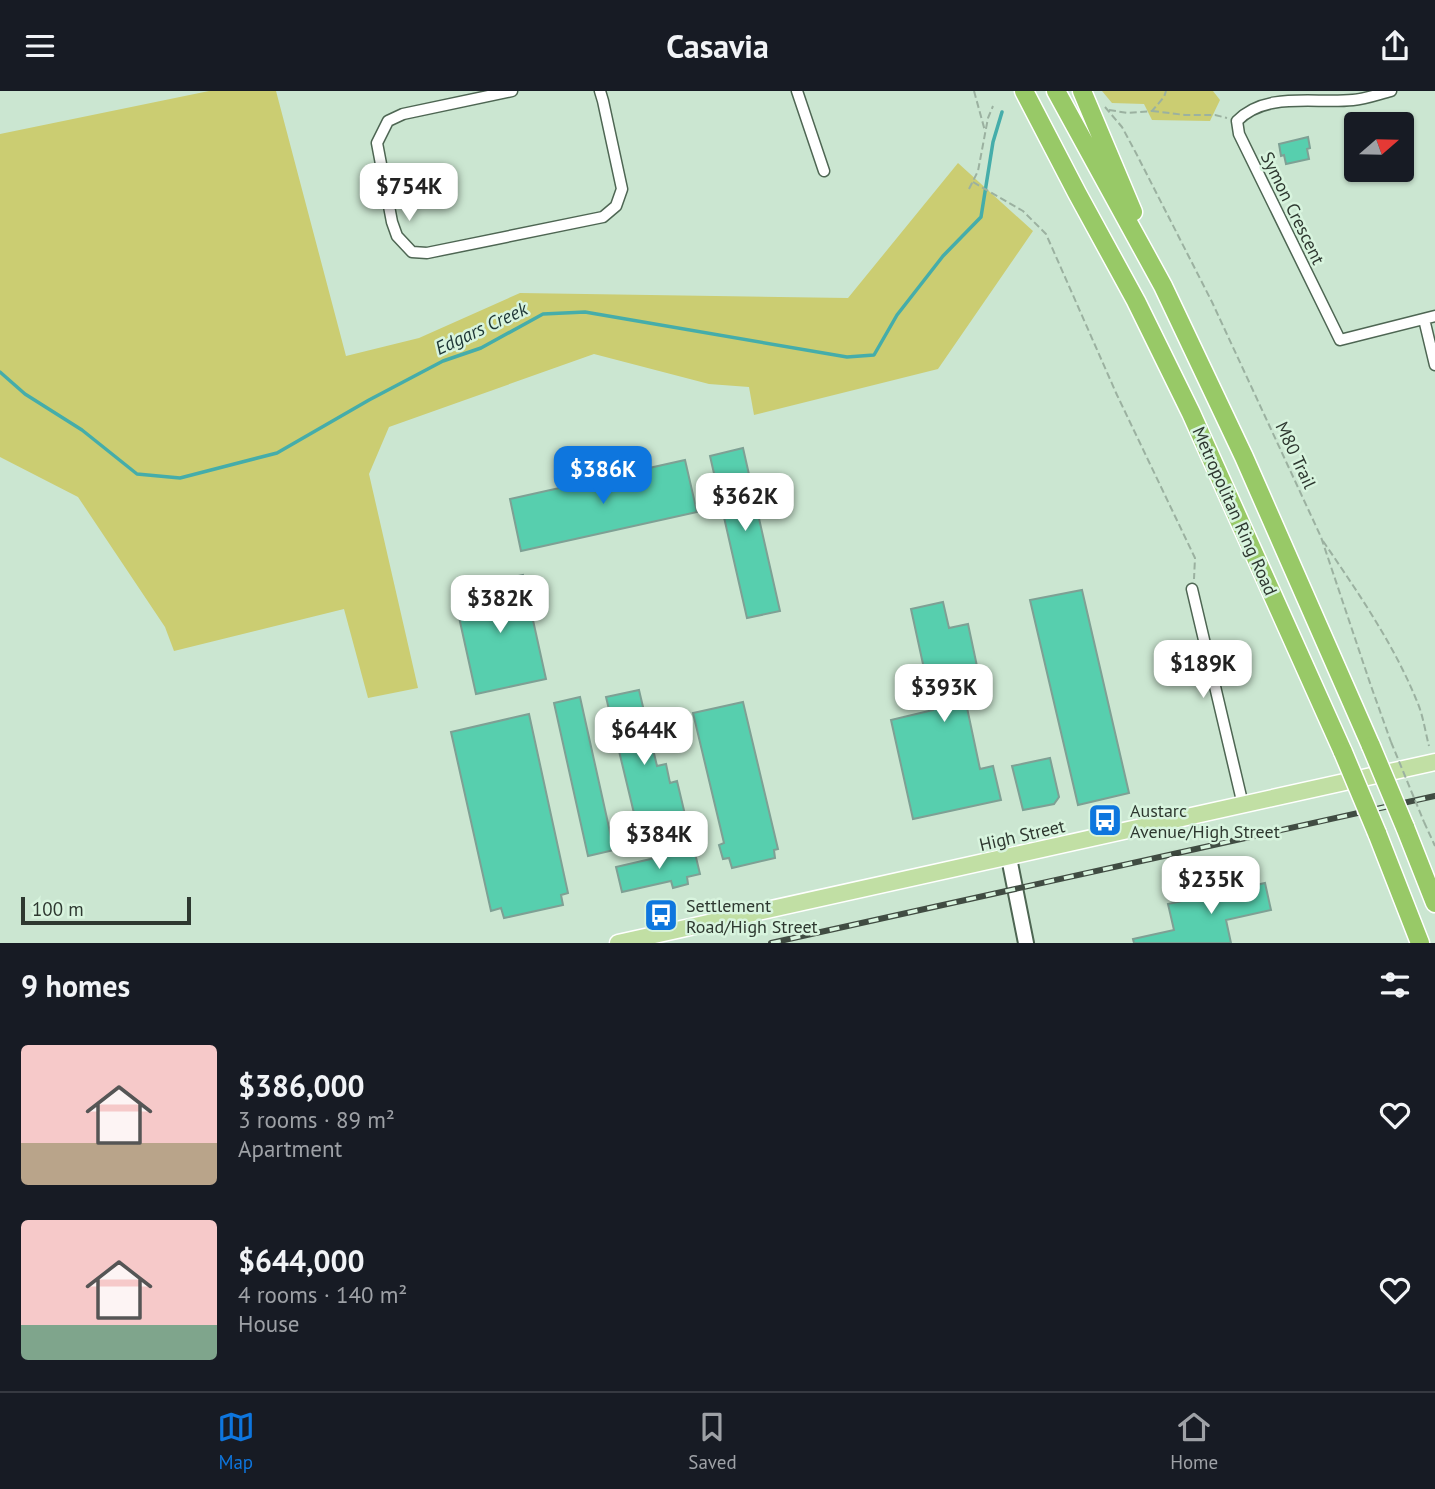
<!DOCTYPE html>
<html lang="en">
<head>
<meta charset="utf-8">
<style>
  :root { --surface:#171b24; --page:#242831; --text:#f1f3f6; --muted:#9ea1a6; --line:#363941; --accent:#0e76de }
  body { margin:0; font-family:"PT Sans",sans-serif; background:var(--page); color:var(--text); height:100vh; display:flex; flex-direction:column; font-size:26px; white-space:nowrap }
  * { box-sizing:border-box; margin:0 }
  p { font-size:23px; color:var(--muted) }
  .icon { flex:none; width:38px; height:38px; fill:none; stroke:currentColor; stroke-width:2; stroke-linecap:round; stroke-linejoin:round }
  .map { position:relative; height:852px; overflow:hidden }
  .panel { display:flex; flex-direction:column; background:var(--surface); flex:1 }
  .panel>* { flex:none }
  .needle { width:46px; rotate:70deg }
  .tools { position:absolute; left:1344px; top:21px; display:grid; gap:14px }
  .tools a { display:grid; place-items:center; width:70px; height:70px; border-radius:7px; background:var(--surface); box-shadow:0 2px 5px #0004; font-size:35px }
  .scale { position:absolute; left:21px; bottom:18px; width:170px; box-sizing:border-box; padding-left:7px; border:4px solid #2e3830; border-top:0; font-size:19px; line-height:24px; white-space:nowrap; color:#2e3830; -webkit-text-stroke:5px #d8f4de; paint-order:stroke }
  .price { position:absolute; translate:-50% -60px; padding:0 16px; border-radius:14px; background:#fff; color:#222; font-size:23px; line-height:46px; filter:drop-shadow(0 2px 4px #0008) }
  .price::after { content:''; position:absolute; left:50%; top:42px; width:21px; height:16px; margin-left:-10px; background:inherit; clip-path:polygon(0 0,100% 0,50% 100%) }
  .price.current { background:var(--accent); color:#fff }
  ul { padding:0; list-style:none }
  li { display:flex; align-items:center; gap:21px; height:175px; padding:0 21px }
  li span { display:grid; place-items:center; flex:none; width:196px; height:140px; border-radius:7px; color:#555 }
  li>.icon { margin-inline-start:auto }
  span .icon { width:84px; height:84px; fill:#fffc; stroke-width:1 }
  li b { font-size:30px }
  h2 { display:flex; justify-content:space-between; align-items:center; height:84px; padding:0 21px; font-size:30px }
  header { display:flex; justify-content:space-between; align-items:center; height:91px; padding:0 21px; background:var(--surface); font-size:32px; font-weight:700 }
  .tabs { display:flex; justify-content:space-around; align-items:center; height:98px; border-top:2px solid var(--line); background:var(--surface); font-size:19px; color:var(--muted) }
  .tabs a { display:grid; justify-items:center; gap:4px }
  .tabs .current { color:var(--accent) }
  .map>svg:first-child { display:block }
</style>
</head>
<body>
<header><svg class="icon" aria-label="menu" viewBox="0 0 24 24"><path d="M4 6h16M4 12h16M4 18h16"/></svg>Casavia<svg class="icon" aria-label="share" viewBox="0 0 24 24"><path d="M12 15V3M7 8l5-5 5 5M5 13v7h14v-7"/></svg></header>
<div class="map">
<svg width="1435" height="852" viewBox="0 0 1435 852">
  <rect width="100%" height="100%" fill="#cbe6d1"/>
  <path fill="#cbcd72" d="M 209,0 L 276,0 L 346,265 L 419,247 L 520,202 L 848,207 L 958,72 L 1033,140 L 938,278 L 754,324 L 749,296 L 709,293 L 594,263 L 389,336 L 369,383 L 418,597 L 368,607 L 344,518 L 174,560 L 165,536 L 78,406 L 0,366 L 0,43 Z
    M 1102,0 L 1213,0 L 1220,9 L 1210,30 L 1152,29 L 1144,13 L 1112,12 Z"/>
  <g fill="none" stroke-linecap="round" stroke-linejoin="round">
    <path stroke="#45adaa" stroke-width="3.5" d="M 0,281 L 25,303 L 82,339 L 137,383 L 180,387 L 277,362 L 369,309 L 443,270 L 481,257 L 543,223 L 585,221 L 847,266 L 874,264 L 897,224 L 943,165 L 981,126 L 993,51 L 1002,21"/>
  </g>
  <path fill="#57cfae" stroke="#7ea094" stroke-width="2" d="M 1308,46 L 1310,57 L 1307,58 L 1309,68 L 1286,73 L 1284,64 L 1281,65 L 1279,53 Z
    M 743,357 L 780,520 L 747,527 L 710,365 Z
    M 685,369 L 697,421 L 521,460 L 510,408 Z
    M 523,484 L 546,588 L 476,603 L 453,499 Z
    M 1082,499 L 1129,702 L 1078,714 L 1030,509 Z
    M 943,511 L 949,537 L 968,533 L 984,608 L 966,612 L 980,678 L 993,675 L 1001,709 L 913,728 L 891,629 L 933,619 L 911,518 Z
    M 639,599 L 657,675 L 666,673 L 670,692 L 677,690 L 687,732 L 639,743 L 606,606 Z
    M 580,606 L 614,759 L 588,765 L 554,612 Z
    M 743,611 L 778,758 L 774,759 L 775,767 L 732,777 L 729,767 L 723,768 L 719,754 L 724,752 L 693,622 Z
    M 529,623 L 568,802 L 561,804 L 563,814 L 504,827 L 501,817 L 491,820 L 451,641 Z
    M 1050,667 L 1059,706 L 1054,713 L 1023,719 L 1012,675 Z
    M 694,758 L 700,783 L 687,786 L 688,793 L 673,797 L 671,790 L 622,801 L 616,776 Z
    M 1265,792 L 1271,819 L 1226,829 L 1231,852 L 1134,852 L 1133,848 L 1174,839 L 1168,813 Z"/>
  <g fill="none" stroke-linecap="round" stroke-linejoin="round">
    <g stroke="#4e6653" stroke-width="13">
      <path id="minor" d="M 512,0 L 403,23 L 388,30 L 377,52 L 392,131 L 397,145 L 412,161 L 427,162 L 603,126 L 616,115 L 622,98 L 603,10 L 600,0
        M 797,0 L 824,80
        M 1391,0 C 1379,3 1366,8 1353,9 C 1315,13 1266,0 1237,30 L 1239,43 L 1340,249 L 1435,225
        M 1424,228 L 1435,274
        M 1192,498 L 1243,714"/>
    </g>
    <g stroke="#4e6653" stroke-width="18">
      <path id="secondary" d="M 1009,767 L 1026,852"/>
    </g>
    <g stroke="#fff" stroke-width="19">
      <path id="primary" d="M 618,852 L 1435,671"/>
    </g>
    <g stroke="#fff" stroke-width="21">
      <path id="motorway" d="M 1024,0 L 1077,102 L 1136,210 L 1191,322 L 1343,661
        M 1056,0 L 1163,195 L 1244,366 L 1371,655
        M 1082,0 L 1133,121
        M 1405,736 L 1435,812
        M 1377,742 L 1420,852"/>
    </g>
    <path stroke="#9bb1a0" stroke-width="2" stroke-dasharray="7 3.5" stroke-linecap="butt" d="M 974,0 L 985,40
      M 1105,16 L 1122,36 L 1137,64 L 1212,211 L 1321,446 L 1371,595 L 1391,651
      M 1109,19 L 1128,22 L 1152,20 L 1164,6 L 1166,0
      M 1152,20 L 1185,24 L 1215,24 L 1227,27
      M 973,91 L 1023,120 L 1046,143 L 1117,304 L 1195,467 L 1194,488
      M 969,98 L 978,80 L 988,27 L 993,15
      M 1323,450 C 1357,500 1393,552 1416,608 C 1423,623 1425,640 1429,655
      M 1424,731 L 1435,755"/>
    <use href="#minor" stroke="#fff" stroke-width="10"/>
    <use href="#secondary" stroke="#fff" stroke-width="14"/>
    <use href="#primary" stroke="#c1dfa4" stroke-width="16"/>
    <use href="#motorway" stroke="#98c967" stroke-width="18"/>
    <g stroke="#404c42" stroke-width="6">
      <path id="rail" d="M 771,852 L 1435,705"/>
    </g>
    <use href="#rail" stroke="#d8f4de" stroke-width="3.5" stroke-dasharray="10" stroke-linecap="butt"/>
    <g stroke="#fff" stroke-width="21" stroke-linecap="butt">
      <path id="motorway-bridge" d="M 1371,655 L 1405,736
        M 1343,661 L 1377,742"/>
    </g>
    <path stroke="#9bb1a0" stroke-width="2" stroke-dasharray="7 3.5" stroke-linecap="butt" d="M 1391,651 L 1424,731"/>
    <use href="#motorway-bridge" stroke="#98c967" stroke-width="18"/>
  </g>
  <defs>
    <g id="bus-square" transform="scale(1.75)"><rect x="-9" y="-9" width="18" height="18" rx="4" fill="#0e76de" stroke="#d8f4de"/><path d="M-5-6H5V4H4V6H2V4H-2V6H-4V4H-5ZM-3.5-4V0h7V-4ZM-3.5 1.2v1.5H-2V1.2ZM2 1.2v1.5H3.5V1.2Z" fill="#fff"/></g>
  </defs>
  <g fill-rule="evenodd">
    <use href="#bus-square" x="1105" y="729"/>
    <use href="#bus-square" x="661" y="824"/>
  </g>
  <g text-anchor="middle" dominant-baseline="central" stroke-width="5" stroke-linejoin="round" paint-order="stroke">
    <g font-size="18" fill="#2e3830" stroke="#d8f4de">
      <text transform="translate(1293 117) rotate(64)">Symon Crescent</text>
      <text transform="translate(1296 364) rotate(65)">M80 Trail</text>
      <text transform="translate(1235 420) rotate(66)">Metropolitan Ring Road</text>
      <text transform="translate(1022 744) rotate(-13)">High Street</text>
    </g>
    <g font-size="18" fill="#2e3830" stroke="#d8f4de" text-anchor="start">
      <text x="1130" y="719">Austarc<tspan x="1130" dy="21">Avenue/High Street</tspan></text>
      <text x="686" y="814">Settlement<tspan x="686" dy="21">Road/High Street</tspan></text>
    </g>
    <g font-size="19" font-style="italic" fill="#1e3635" stroke="#d8f4de">
      <text transform="translate(481 237) rotate(-25)">Edgars Creek</text>
    </g>
  </g>
</svg>
<div class="tools">
<a><svg class="needle" viewBox="-14 -14 28 28"><path d="M0-13l5 13h-10z" fill="#e53935"/><path d="M0 13l5-13h-10z" fill="#9ea1a6"/></svg></a>
</div>
<div class="scale">100 m</div>
<b class="price" style="left:409px;top:132px">$754K</b>
<b class="price current" style="left:603px;top:415px">$386K</b>
<b class="price" style="left:745px;top:442px">$362K</b>
<b class="price" style="left:500px;top:544px">$382K</b>
<b class="price" style="left:1203px;top:609px">$189K</b>
<b class="price" style="left:944px;top:633px">$393K</b>
<b class="price" style="left:644px;top:676px">$644K</b>
<b class="price" style="left:659px;top:780px">$384K</b>
<b class="price" style="left:1211px;top:825px">$235K</b>
</div>
<section class="panel">
<h2>9 homes<svg class="icon" aria-label="filters" viewBox="0 0 24 24"><path d="M4 7h16M4 17h16"/><circle cx="9" cy="7" r="2"/><circle cx="15" cy="17" r="2"/></svg></h2>
<ul>
<li><span style="background:linear-gradient(#f6c9c9 70%,#b9a48a 0)"><svg class="icon" aria-label="home" viewBox="0 0 24 24"><path d="M3 11l9-7 9 7M6 9v11h12V9"/></svg></span><div><b>$386,000</b><p>3 rooms · 89 m²</p><p>Apartment</p></div><svg class="icon" aria-label="heart" viewBox="0 0 24 24"><path d="M12 20l-8-8c-3-5 5-10 8-4 3-6 11-1 8 4z"/></svg></li>
<li><span style="background:linear-gradient(#f6c9c9 75%,#7fa58c 0)"><svg class="icon" aria-label="home" viewBox="0 0 24 24"><path d="M3 11l9-7 9 7M6 9v11h12V9"/></svg></span><div><b>$644,000</b><p>4 rooms · 140 m²</p><p>House</p></div><svg class="icon" aria-label="heart" viewBox="0 0 24 24"><path d="M12 20l-8-8c-3-5 5-10 8-4 3-6 11-1 8 4z"/></svg></li>
</ul>
</section>
<nav class="tabs">
<a class="current"><svg class="icon" aria-label="map" viewBox="0 0 24 24"><path d="M3 6l6-2 6 2 6-2v14l-6 2-6-2-6 2zM9 4v14M15 6v14"/></svg>Map</a>
<a><svg class="icon" aria-label="saved" viewBox="0 0 24 24"><path d="M7 4h10v16l-5-4-5 4z"/></svg>Saved</a>
<a><svg class="icon" aria-label="home" viewBox="0 0 24 24"><path d="M3 11l9-7 9 7M6 9v11h12V9"/></svg>Home</a>
</nav>
</body>
</html>
